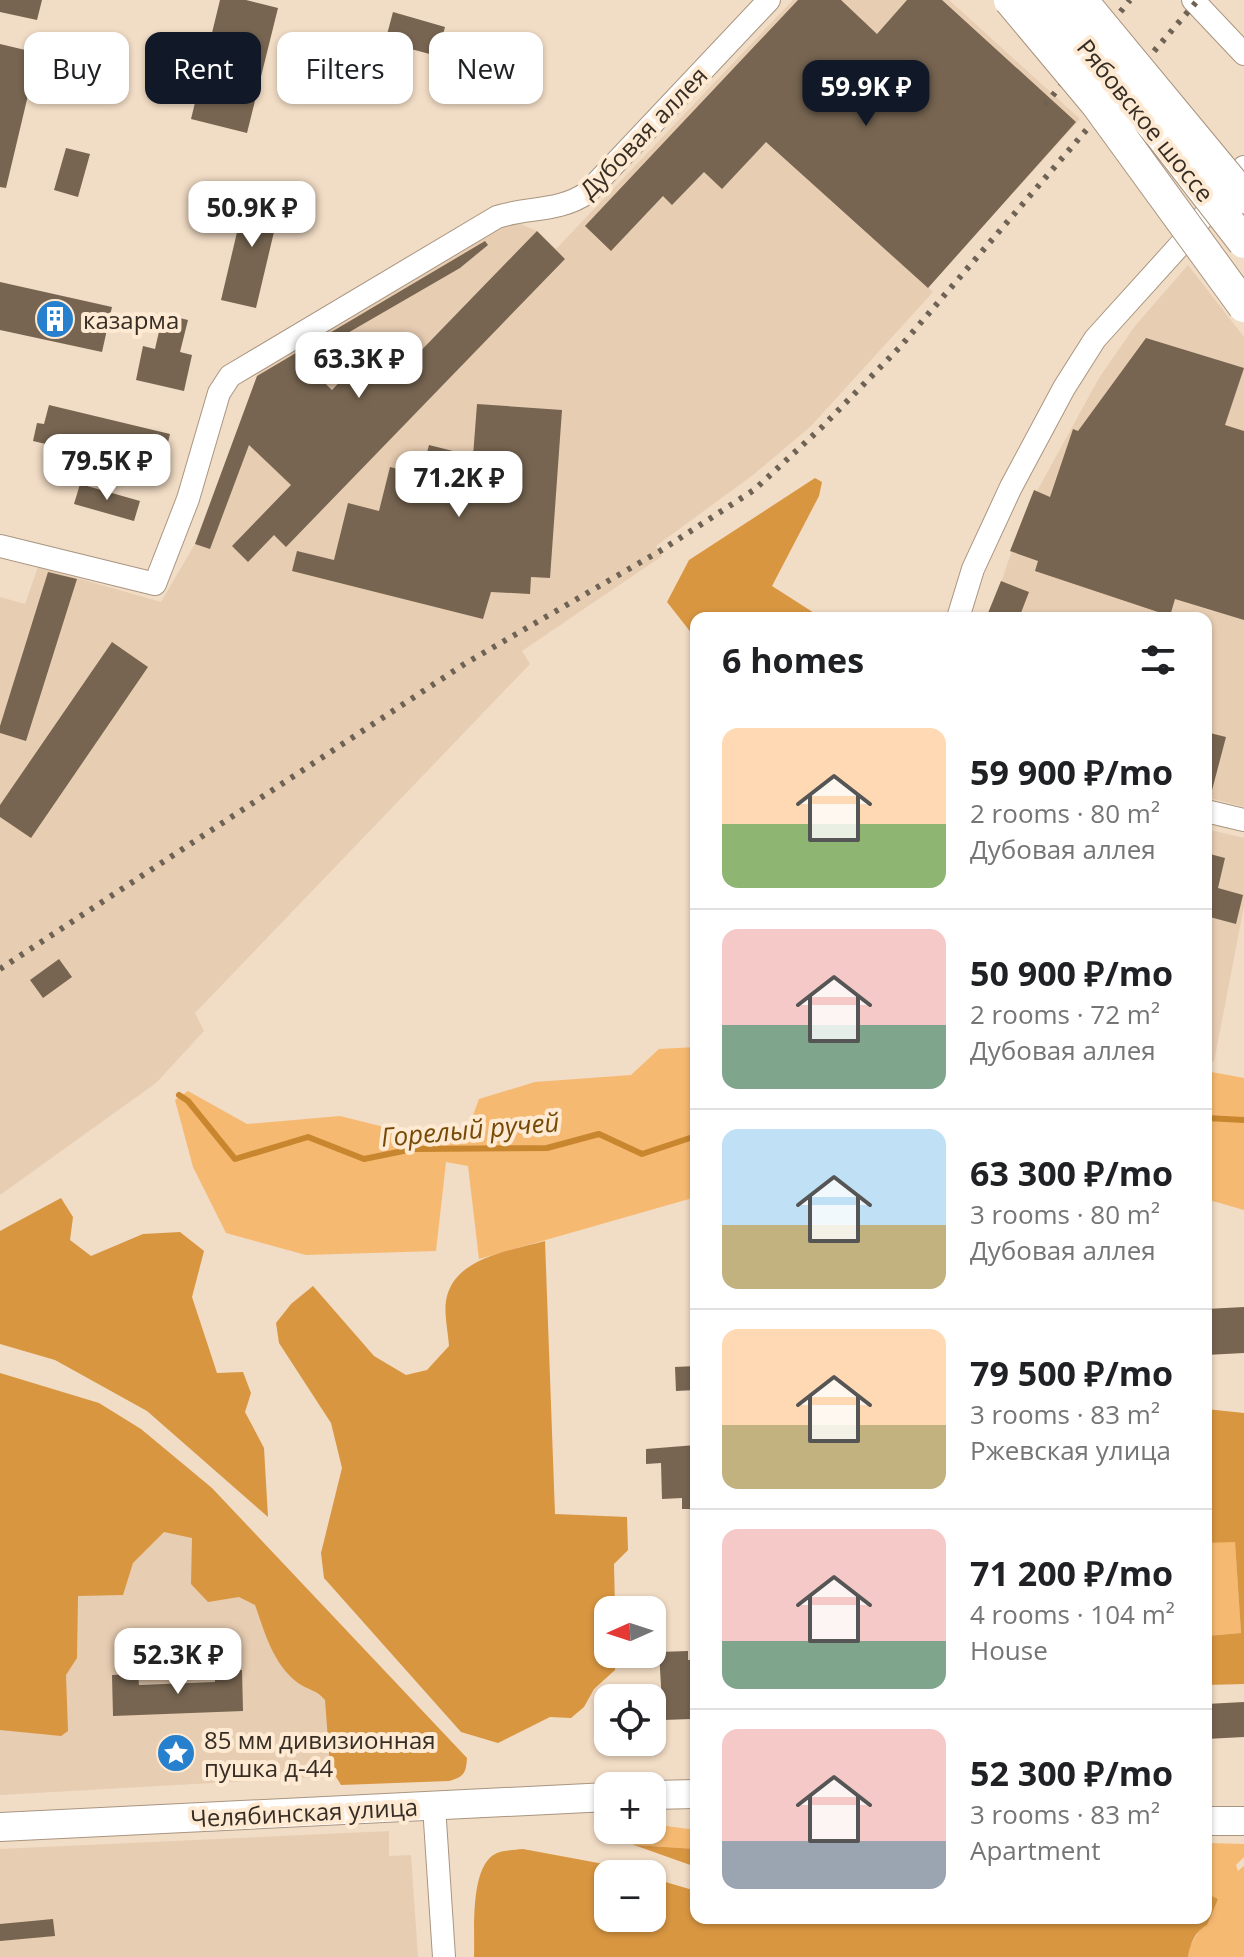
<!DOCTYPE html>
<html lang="en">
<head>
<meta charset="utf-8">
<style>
  :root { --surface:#fff; --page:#f6f6f6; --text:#202124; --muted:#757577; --line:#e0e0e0; --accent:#111827 }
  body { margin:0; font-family:"Open Sans",sans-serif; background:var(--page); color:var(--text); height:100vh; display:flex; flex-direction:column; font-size:30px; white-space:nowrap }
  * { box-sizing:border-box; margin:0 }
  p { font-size:26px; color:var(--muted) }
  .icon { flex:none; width:44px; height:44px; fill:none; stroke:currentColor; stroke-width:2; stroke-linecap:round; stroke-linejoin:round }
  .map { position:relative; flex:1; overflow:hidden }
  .panel { position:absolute; left:690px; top:612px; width:522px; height:1312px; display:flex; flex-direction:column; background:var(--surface); border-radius:16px; box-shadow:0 2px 6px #0004 }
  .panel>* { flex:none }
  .top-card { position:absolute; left:24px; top:32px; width:546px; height:72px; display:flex; gap:16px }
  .needle { width:52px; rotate:267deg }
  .tools { position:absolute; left:594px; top:1596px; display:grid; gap:16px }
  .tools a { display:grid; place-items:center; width:72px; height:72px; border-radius:16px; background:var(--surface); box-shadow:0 2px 6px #0004; font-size:40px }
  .price { position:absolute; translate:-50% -68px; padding:0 18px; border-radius:16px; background:#fff; color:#222; font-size:26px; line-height:52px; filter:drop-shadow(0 2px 4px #0008) }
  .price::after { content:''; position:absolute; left:50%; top:48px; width:24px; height:18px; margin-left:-12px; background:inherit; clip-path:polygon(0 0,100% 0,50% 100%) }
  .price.selected { background:var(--accent); color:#fff }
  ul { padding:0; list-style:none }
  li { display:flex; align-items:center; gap:24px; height:200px; padding:0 32px }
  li+li { border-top:2px solid var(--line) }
  li span { display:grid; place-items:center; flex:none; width:224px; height:160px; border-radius:16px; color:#555 }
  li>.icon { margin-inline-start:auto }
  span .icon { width:96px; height:96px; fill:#fffc; stroke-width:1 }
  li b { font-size:34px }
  h2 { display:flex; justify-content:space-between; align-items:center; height:96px; padding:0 32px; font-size:34px }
  .tag { padding:0 28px; border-radius:16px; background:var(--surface); box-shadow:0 2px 6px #0004; font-size:28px; line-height:72px }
  .tag.selected { background:var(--accent); color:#fff }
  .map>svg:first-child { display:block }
</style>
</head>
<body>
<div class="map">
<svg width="1244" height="1957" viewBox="0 0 1244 1957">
  <rect width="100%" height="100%" fill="#f1dcc5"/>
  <path fill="#e7cdb2" d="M 793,0 L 949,0 L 1080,119 L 928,287 L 933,292 L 811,426 L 753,475 L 656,546 L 662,556 L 522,651 L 530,664 L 195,1013 L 204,1031 L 156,1083 L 0,1195 L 0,597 L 25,604 L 38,567 L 161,602 L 195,544 L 261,366 L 480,235 L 518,223 L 537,231 L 556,249 Z
    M 1188,265 L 1244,337 L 1244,807 L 1206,797 L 1206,618 L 989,618 L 1024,515 L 1099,378 L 1135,326 Z
    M 1206,829 L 1244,838 L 1244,906 L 1214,1062 L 1206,1060 Z
    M 0,1397 L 188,1505 L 423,1771 L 0,1795 Z
    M 389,1831 L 389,1856 L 411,1855 L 418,1957 L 0,1957 L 0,1849 Z"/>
  <path fill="#f6b971" d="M 696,1047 L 696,1197 L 479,1259 L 468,1166 L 446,1162 L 436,1251 L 306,1255 L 226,1233 L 193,1167 L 175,1100 L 188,1091 L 247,1124 L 340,1116 L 400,1131 L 466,1134 L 479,1099 L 535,1082 L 631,1075 L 659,1049 Z
    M 1206,1071 L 1244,1078 L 1244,1210 L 1206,1199 Z
    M 1235,1541 L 1241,1633 L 1206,1636 L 1206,1543 Z
    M 652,1824 L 696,1830 L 696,1849 L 634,1845 L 614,1830 L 652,1830 Z
    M 1206,1843 L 1244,1844 L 1244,1857 L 1236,1865 L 1238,1871 L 1244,1866 L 1244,1957 L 1188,1957 L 1190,1946 L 1218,1899 L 1206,1893 Z"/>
  <path fill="#d99641" d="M 815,478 L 822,482 L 819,496 L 772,586 L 822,618 L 696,618 L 696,639 L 667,602 L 689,560 Z
    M 61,1198 L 73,1217 L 70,1240 L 91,1256 L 143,1234 L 180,1232 L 204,1251 L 192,1297 L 217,1373 L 243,1372 L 251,1393 L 245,1412 L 264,1448 L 268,1517 L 147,1411 L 55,1360 L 0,1344 L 0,1231 Z
    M 545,1241 L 555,1514 L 627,1517 L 628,1550 L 614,1564 L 615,1610 L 608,1610 L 608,1654 L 615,1654 L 615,1670 L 594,1689 L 584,1707 L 571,1718 L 550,1717 L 498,1743 L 461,1732 L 324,1578 L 321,1553 L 342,1468 L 331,1423 L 279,1343 L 276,1323 L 291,1304 L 313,1286 L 374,1356 L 406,1375 L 427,1370 L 449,1346 C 448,1332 444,1314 446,1301 C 453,1257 510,1251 545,1241 Z
    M 0,1373 L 99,1403 L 141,1429 L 212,1488 L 467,1758 C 466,1773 464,1777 449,1781 L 341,1785 L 330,1767 L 325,1700 C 317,1690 308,1690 298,1683 C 273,1664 265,1633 255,1605 L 239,1597 L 208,1602 L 191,1584 L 192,1538 L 164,1532 L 133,1563 L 123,1595 L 78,1596 L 77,1658 L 66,1675 L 68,1731 L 61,1736 L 0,1730 Z
    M 1206,1409 L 1244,1413 L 1244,1684 L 1206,1685 L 1206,1636 L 1241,1633 L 1235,1542 L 1206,1543 Z
    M 634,1845 L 696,1849 L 696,1867 Z
    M 523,1849 L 609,1865 L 638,1874 L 608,1874 L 608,1918 L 652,1918 L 652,1878 L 696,1891 L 696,1918 L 1206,1918 L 1206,1893 L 1218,1899 L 1207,1925 C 1195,1931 1190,1944 1188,1957 L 474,1957 C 475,1931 469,1865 497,1853 C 504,1850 515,1850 523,1849 Z"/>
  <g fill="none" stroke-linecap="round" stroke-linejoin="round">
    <path stroke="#c8862e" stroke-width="6" d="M 179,1095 L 188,1101 L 235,1159 L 308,1137 L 364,1159 L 413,1149 L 547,1148 L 599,1134 L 642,1154 L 696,1136
      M 1206,1118 L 1244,1120"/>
  </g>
  <path fill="#776551" d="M 0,0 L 42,0 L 37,20 L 0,12 Z
    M 220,0 L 246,0 L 278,8 L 247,133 L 191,119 Z
    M 798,0 L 841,0 L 877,34 L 907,0 L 942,0 L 1076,122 L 928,288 L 766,142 L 722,189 L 704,172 L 672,205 L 663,196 L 611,251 L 585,226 Z
    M 393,12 L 445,27 L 437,56 L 385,42 Z
    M 0,44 L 38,53 L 6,188 L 0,187 Z
    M 66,148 L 90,154 L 78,197 L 54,190 Z
    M 247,190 L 282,198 L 256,308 L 221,300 Z
    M 537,231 L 565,259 L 286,547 L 274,535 L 248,562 L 232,546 L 291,485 L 249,445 L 210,549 L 195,544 L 257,376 L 485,241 L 488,245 L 460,268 L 301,360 L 332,390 L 382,338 L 408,364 Z
    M 0,282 L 112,307 L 102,352 L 0,330 Z
    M 163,314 L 188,320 L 180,352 L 192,355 L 184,391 L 136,380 L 143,346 L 155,349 Z
    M 1146,338 L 1244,368 L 1225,425 L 1244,431 L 1244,620 L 1175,599 L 1170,616 L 1035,571 L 1038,561 L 1010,551 L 1034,490 L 1050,497 L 1073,429 L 1078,431 Z
    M 477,404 L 562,410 L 550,578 L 531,577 L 530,594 L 491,592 L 483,619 L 292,571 L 297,551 L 334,560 L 348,503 L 379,511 L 390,467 L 421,475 L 429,445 L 473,456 Z
    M 49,405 L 170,434 L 161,471 L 33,441 L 37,423 L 44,424 Z
    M 80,484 L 140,501 L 134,521 L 74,504 Z
    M 48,572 L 77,579 L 26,741 L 0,733 L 0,726 Z
    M 1001,581 L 1029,592 L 1019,618 L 986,618 Z
    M 112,642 L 148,667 L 31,838 L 0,817 L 0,805 Z
    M 1206,732 L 1226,737 L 1211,794 L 1206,793 Z
    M 1206,853 L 1225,858 L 1218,888 L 1243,895 L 1236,924 L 1206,916 Z
    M 59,959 L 72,977 L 43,998 L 30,980 Z
    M 1244,1307 L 1244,1353 L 1206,1355 L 1206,1309 Z
    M 696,1366 L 696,1390 L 676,1391 L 675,1367 Z
    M 696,1445 L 696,1509 L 682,1509 L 682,1498 L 662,1499 L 661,1463 L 646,1464 L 646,1449 Z
    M 688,1651 L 688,1660 L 696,1660 L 696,1708 L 690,1708 L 691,1719 L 663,1720 L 659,1652 Z
    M 242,1670 L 243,1711 L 113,1716 L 112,1675 L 138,1674 L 139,1685 L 215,1682 L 215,1671 Z
    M 1244,1702 L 1244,1737 L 1206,1739 L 1206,1704 Z
    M 53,1919 L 55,1936 L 0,1941 L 0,1924 Z"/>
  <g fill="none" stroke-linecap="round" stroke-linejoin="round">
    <g stroke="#a99580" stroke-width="24">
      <path id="minor" d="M 1193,0 L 1244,54
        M 0,546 L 155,584 L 188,499 L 219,393 L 230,376 L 497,217 C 528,207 559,212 587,193 L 769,0
        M 958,618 L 973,569 L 1011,487 L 1064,388 L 1095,339 L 1180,245 L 1244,167
        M 1206,811 L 1244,820
        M 434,1806 L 444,1957"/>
    </g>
    <g stroke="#a99580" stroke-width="30">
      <path id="tertiary" d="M 652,1795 L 696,1794
        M 1206,1821 L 1244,1821
        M 0,1827 L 608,1797"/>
    </g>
    <use href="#minor" stroke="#fff" stroke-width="22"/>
    <use href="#tertiary" stroke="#fff" stroke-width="28"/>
    <path stroke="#6e6255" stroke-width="6" stroke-dasharray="4 8" stroke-linecap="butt" d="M 1045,105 L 1130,0
      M 0,969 L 466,663 L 660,551 L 754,490 L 821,428 L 899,348 L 1198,0"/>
    <g stroke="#a99580" stroke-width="34" stroke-linecap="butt">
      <path id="secondary-bridge" d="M 1010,0 L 1097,104 L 1244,306
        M 1046,0 L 1158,131 L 1244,242
        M 1081,0 L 1244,197"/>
    </g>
    <use href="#secondary-bridge" stroke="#fff" stroke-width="32"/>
  </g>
  <defs>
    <g id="building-disc" transform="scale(2)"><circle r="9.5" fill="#2680cd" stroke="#fee9d2"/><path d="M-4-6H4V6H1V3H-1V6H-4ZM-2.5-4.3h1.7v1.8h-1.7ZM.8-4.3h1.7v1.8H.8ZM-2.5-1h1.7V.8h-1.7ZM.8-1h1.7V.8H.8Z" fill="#fff"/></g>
    <g id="sight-disc" transform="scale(2)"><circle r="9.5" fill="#2680cd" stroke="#fee9d2"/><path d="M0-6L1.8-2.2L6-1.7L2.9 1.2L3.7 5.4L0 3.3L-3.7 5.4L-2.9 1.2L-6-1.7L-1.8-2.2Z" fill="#fff"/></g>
  </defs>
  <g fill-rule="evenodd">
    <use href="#building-disc" x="55" y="319"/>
    <use href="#sight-disc" x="176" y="1753"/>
  </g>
  <g text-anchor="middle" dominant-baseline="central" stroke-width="8" stroke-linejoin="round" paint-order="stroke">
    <g font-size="24" fill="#362e25" stroke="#fee9d2">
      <text transform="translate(1146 120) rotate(51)">Рябовское шоссе</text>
      <text transform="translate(643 132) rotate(-46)">Дубовая аллея</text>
      <text transform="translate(304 1812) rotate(-3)">Челябинская улица</text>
    </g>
    <g font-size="24" fill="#362e25" stroke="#fee9d2" text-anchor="start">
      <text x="83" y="319">казарма</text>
      <text x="204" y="1739">85 мм дивизионная<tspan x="204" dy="28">пушка д-44</tspan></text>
    </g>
    <g font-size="26" font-style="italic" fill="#764a06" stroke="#fee9d2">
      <text transform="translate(470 1129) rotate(-5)">Горелый ручей</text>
    </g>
  </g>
</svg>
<div class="tools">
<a><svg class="needle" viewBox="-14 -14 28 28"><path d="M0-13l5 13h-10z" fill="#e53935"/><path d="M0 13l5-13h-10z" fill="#757577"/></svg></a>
<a><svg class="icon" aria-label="locate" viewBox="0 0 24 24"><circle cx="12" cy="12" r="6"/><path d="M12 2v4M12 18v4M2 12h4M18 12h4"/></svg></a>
<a>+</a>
<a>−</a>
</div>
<b class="price selected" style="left:866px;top:128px">59.9K ₽</b>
<b class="price" style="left:252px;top:249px">50.9K ₽</b>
<b class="price" style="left:359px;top:400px">63.3K ₽</b>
<b class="price" style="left:107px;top:502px">79.5K ₽</b>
<b class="price" style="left:459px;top:519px">71.2K ₽</b>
<b class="price" style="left:178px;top:1696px">52.3K ₽</b>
<div class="top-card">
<a class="tag">Buy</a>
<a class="tag selected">Rent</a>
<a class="tag">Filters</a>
<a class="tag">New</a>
</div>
<section class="panel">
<h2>6 homes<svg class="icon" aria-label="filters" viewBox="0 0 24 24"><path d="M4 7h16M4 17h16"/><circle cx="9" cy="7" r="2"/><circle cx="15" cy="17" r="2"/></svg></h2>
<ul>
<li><span style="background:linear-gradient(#ffd9b3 60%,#8fb573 0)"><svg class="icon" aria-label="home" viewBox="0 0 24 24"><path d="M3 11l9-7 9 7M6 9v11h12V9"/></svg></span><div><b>59 900 ₽/mo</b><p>2 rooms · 80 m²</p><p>Дубовая аллея</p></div></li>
<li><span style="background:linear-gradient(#f6c9c9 60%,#7fa58c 0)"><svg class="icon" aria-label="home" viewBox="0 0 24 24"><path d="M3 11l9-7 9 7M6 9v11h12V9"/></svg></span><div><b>50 900 ₽/mo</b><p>2 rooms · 72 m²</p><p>Дубовая аллея</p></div></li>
<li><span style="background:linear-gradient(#bfe0f5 60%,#c2b280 0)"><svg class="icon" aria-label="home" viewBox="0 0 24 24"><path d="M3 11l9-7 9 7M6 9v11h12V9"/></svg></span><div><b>63 300 ₽/mo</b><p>3 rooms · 80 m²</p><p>Дубовая аллея</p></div></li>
<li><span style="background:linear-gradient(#ffd9b3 60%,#c2b280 0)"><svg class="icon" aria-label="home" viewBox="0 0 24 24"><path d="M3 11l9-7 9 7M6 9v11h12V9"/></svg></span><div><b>79 500 ₽/mo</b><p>3 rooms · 83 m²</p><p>Ржевская улица</p></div></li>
<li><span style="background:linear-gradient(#f6c9c9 70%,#7fa58c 0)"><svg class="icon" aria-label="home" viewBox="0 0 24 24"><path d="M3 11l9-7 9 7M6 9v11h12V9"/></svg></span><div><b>71 200 ₽/mo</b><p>4 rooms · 104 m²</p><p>House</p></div></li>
<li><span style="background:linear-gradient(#f6c9c9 70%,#9aa5b1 0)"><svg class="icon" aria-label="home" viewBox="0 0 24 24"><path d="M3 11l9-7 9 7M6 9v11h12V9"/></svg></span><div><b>52 300 ₽/mo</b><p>3 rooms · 83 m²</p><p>Apartment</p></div></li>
</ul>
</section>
</div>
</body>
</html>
